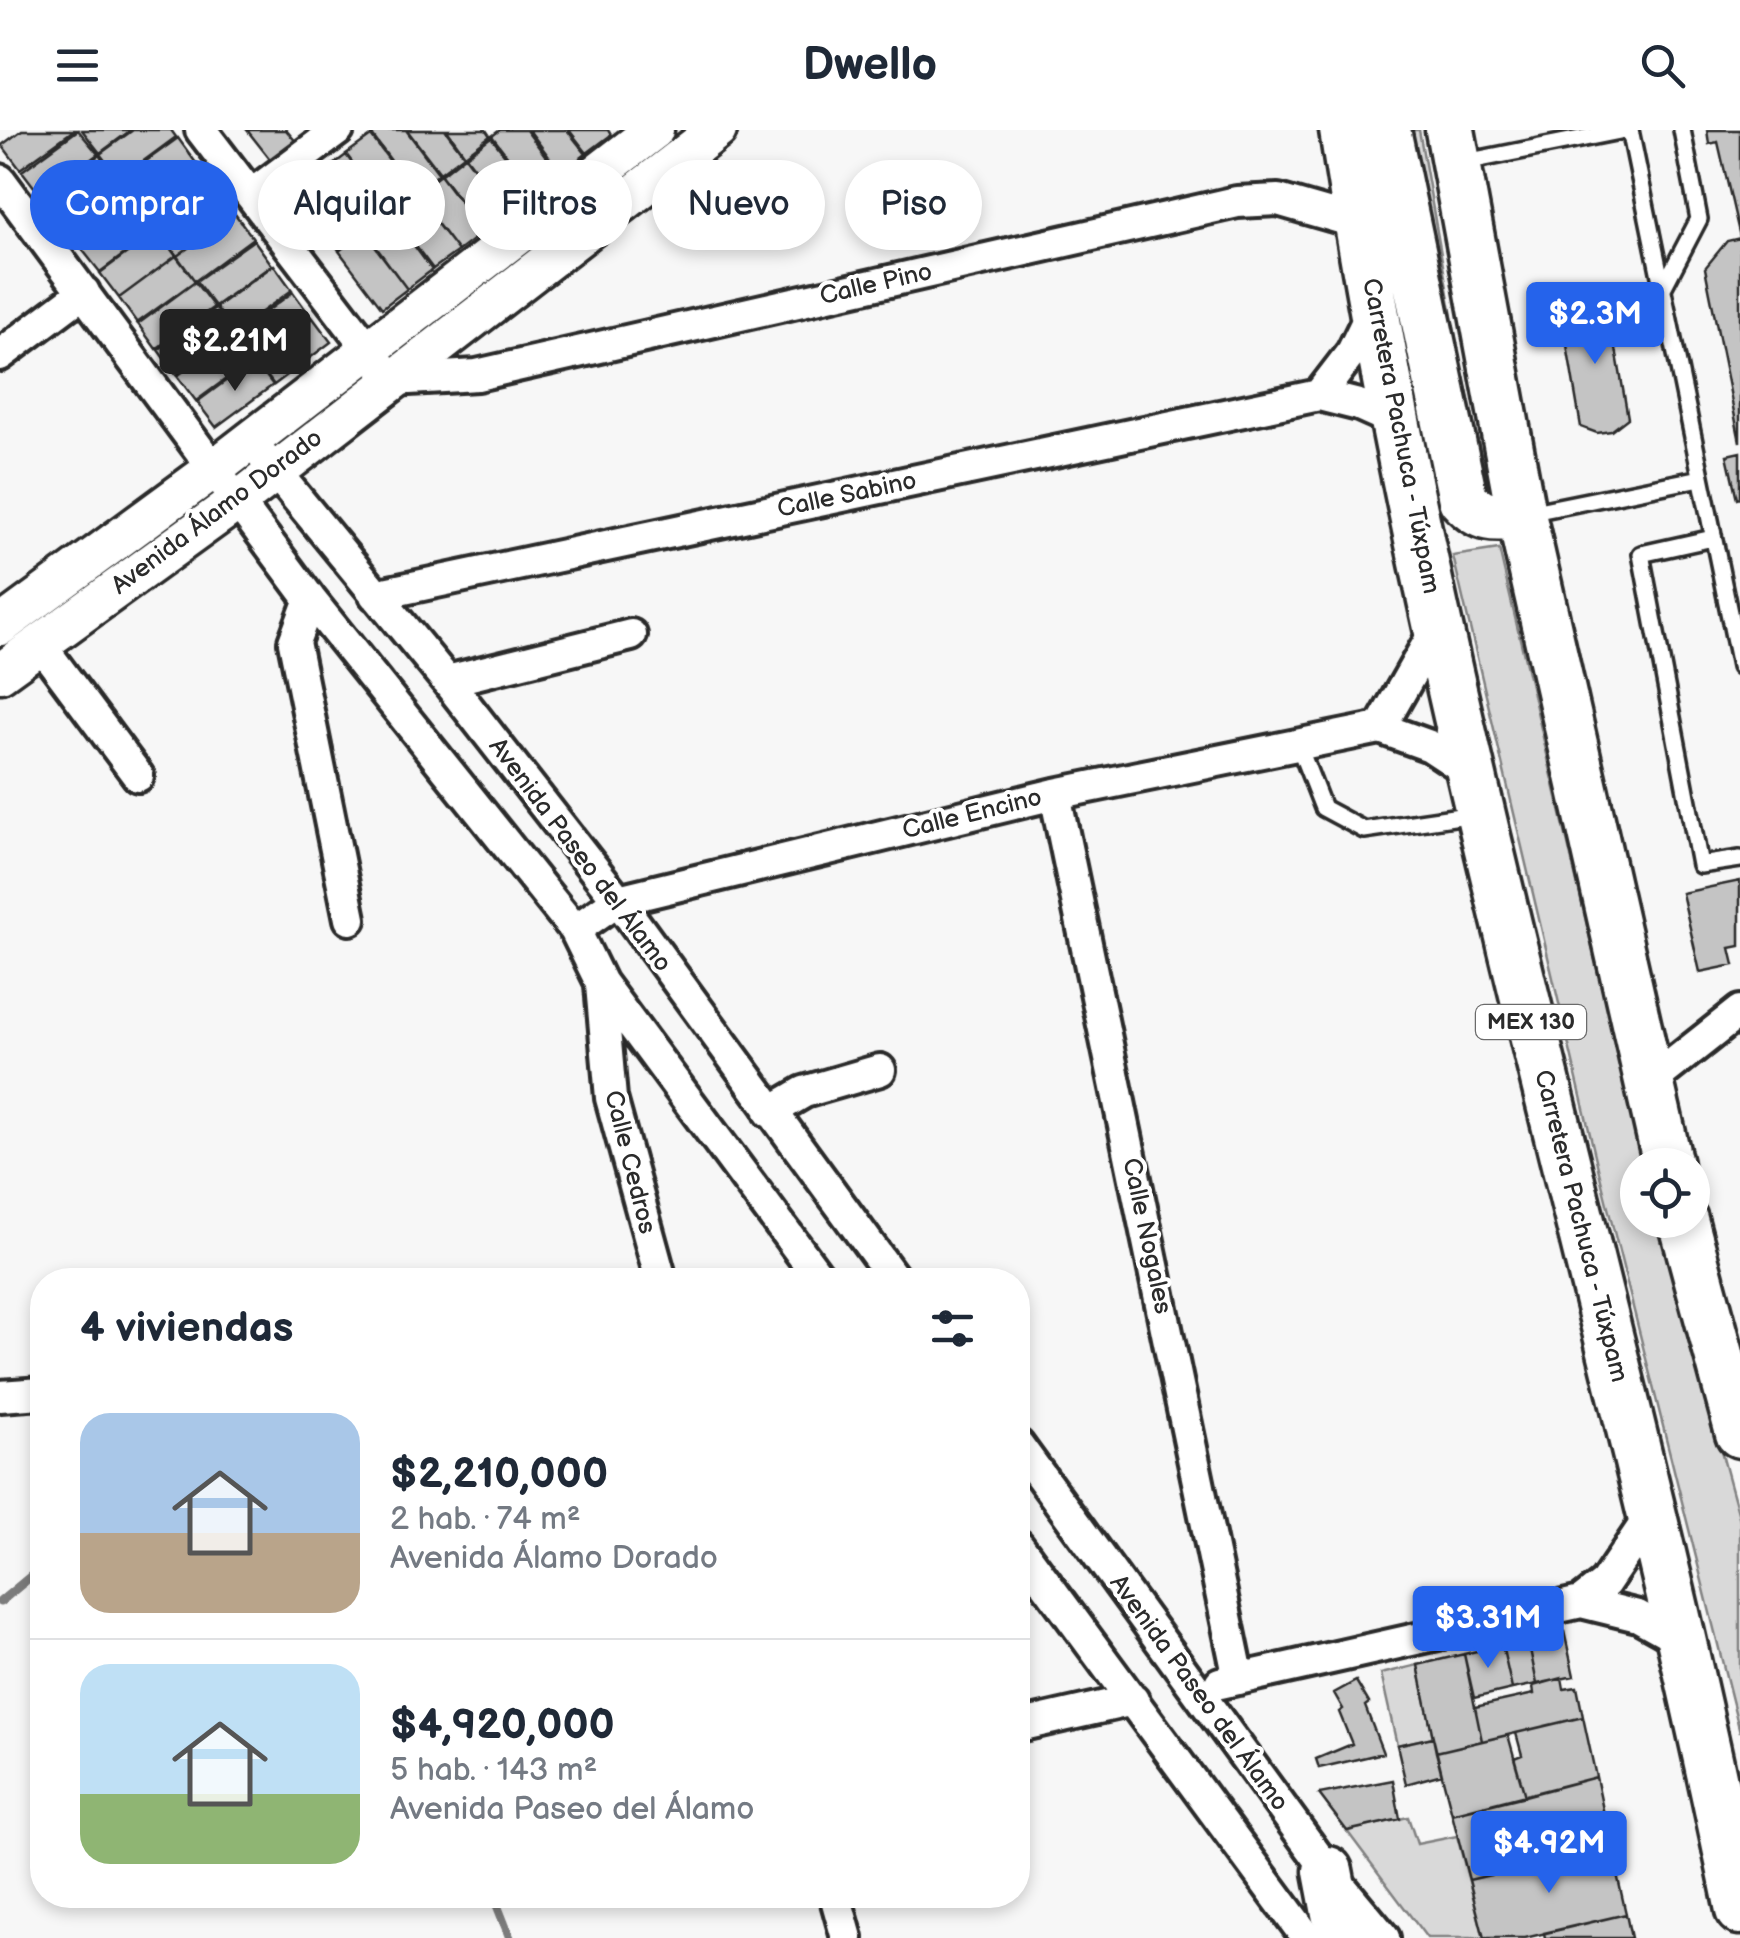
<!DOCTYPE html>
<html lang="es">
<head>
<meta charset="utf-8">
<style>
  :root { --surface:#fff; --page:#f6f6f7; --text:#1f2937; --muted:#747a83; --line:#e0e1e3; --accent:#2563eb }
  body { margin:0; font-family:"Balsamiq Sans",sans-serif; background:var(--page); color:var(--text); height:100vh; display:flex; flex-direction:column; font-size:38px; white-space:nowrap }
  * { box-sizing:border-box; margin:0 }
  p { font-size:32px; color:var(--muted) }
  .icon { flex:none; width:55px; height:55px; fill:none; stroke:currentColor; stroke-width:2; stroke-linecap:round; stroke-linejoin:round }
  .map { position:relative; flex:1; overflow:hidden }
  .panel { position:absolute; left:30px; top:1138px; width:1000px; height:640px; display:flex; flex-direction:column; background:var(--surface); border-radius:40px; box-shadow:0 5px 15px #0003 }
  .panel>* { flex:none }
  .top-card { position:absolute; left:30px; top:30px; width:1000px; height:90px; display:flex; gap:20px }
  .tools { position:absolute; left:1620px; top:1018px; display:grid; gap:20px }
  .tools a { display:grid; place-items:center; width:90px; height:90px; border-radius:50%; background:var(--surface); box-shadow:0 5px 15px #0003; font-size:50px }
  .price { position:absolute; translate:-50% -85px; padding:0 22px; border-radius:10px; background:var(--accent); color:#fff; font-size:32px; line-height:65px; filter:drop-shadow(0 2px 5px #0008) }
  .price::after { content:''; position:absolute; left:50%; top:60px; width:30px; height:22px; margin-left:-15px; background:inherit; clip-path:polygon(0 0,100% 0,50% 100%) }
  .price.active { background:#222; color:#fff }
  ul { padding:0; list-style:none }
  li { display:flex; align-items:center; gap:30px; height:250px; padding:0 50px }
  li+li { border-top:2px solid var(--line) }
  li span { display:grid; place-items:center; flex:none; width:280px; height:200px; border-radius:30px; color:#555 }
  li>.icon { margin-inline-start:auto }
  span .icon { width:120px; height:120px; fill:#fffc; stroke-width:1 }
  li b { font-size:42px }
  h2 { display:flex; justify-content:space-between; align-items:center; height:120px; padding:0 50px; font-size:42px }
  .chip { padding:0 35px; border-radius:45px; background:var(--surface); box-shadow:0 5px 15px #0003; font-size:35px; line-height:90px }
  .chip.active { background:var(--accent); color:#fff }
  header { display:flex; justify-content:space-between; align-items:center; height:130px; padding:0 50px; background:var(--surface); font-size:45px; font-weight:800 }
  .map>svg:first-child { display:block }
</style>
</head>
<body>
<header><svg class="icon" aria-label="menu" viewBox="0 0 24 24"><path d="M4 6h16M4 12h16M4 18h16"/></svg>Dwello<svg class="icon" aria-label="search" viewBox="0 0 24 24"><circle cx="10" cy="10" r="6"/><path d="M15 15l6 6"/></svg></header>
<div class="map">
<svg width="1740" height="1808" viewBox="0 0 1740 1808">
  <rect width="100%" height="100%" fill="#f7f7f7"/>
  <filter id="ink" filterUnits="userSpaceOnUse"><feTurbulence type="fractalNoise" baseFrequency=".01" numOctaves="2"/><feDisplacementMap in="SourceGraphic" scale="20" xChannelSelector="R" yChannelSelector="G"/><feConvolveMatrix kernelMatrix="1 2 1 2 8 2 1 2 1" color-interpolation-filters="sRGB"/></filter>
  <g filter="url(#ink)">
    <path fill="#d9d9d9" stroke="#828282" stroke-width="2.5" d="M 1396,0 L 1419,0 L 1459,226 L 1488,356 L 1475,357 Z
      M 1499,419 L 1643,1035 L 1638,1035 L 1638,1090 L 1658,1090 L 1740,1390 L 1740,1602 L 1598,1038 L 1453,426 Z
      M 1418,1535 L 1433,1607 L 1397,1615 L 1381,1544 Z
      M 1408,1687 L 1417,1714 L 1457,1706 L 1484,1808 L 1427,1808 L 1347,1701 Z"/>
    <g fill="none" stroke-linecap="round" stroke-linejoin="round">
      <path stroke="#7b7b7b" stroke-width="9" d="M 0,1472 L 42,1437
        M 493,1765 L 510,1808"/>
    </g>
    <path fill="#c4c4c4" stroke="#2b2b2b" stroke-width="2.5" d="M 22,0 L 74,0 L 20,39 L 2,15 Z
      M 78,0 L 98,24 L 41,66 L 22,41 Z
      M 82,0 L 131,0 L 100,23 Z
      M 133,0 L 171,0 L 176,7 L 119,49 L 100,24 Z
      M 247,0 L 286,0 L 298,14 L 273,33 Z
      M 379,0 L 406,0 L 439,44 L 414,62 L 372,5 Z
      M 407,0 L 445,0 L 464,25 L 440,43 Z
      M 447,0 L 486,0 L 490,6 L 465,25 Z
      M 500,0 L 526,0 L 559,44 L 535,62 L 492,6 Z
      M 529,0 L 567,0 L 586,24 L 561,43 Z
      M 569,0 L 608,0 L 611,5 L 587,23 Z
      M 1707,0 L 1740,0 L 1740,107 L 1718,12 L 1709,14 Z
      M 371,6 L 414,63 L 389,81 L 346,24 Z
      M 491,7 L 534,64 L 509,83 L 466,26 Z
      M 178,8 L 196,33 L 139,75 L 120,50 Z
      M 99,25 L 117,49 L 60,92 L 42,67 Z
      M 346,25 L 389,82 L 364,100 L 321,44 Z
      M 465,26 L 508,83 L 484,102 L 441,45 Z
      M 197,33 L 215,58 L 158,100 L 140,75 Z
      M 320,45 L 363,101 L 339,120 L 296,63 Z
      M 440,45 L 483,102 L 458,121 L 415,64 Z
      M 120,50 L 138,75 L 81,117 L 62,92 Z
      M 215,58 L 234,84 L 177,126 L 158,100 Z
      M 414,64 L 458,121 L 433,139 L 390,82 Z
      M 139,75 L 157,100 L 100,142 L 81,118 Z
      M 390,83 L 432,140 L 407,159 L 365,102 Z
      M 235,84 L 253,108 L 195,151 L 177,126 Z
      M 157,101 L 176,126 L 119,168 L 100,143 Z
      M 364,102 L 407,159 L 382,178 L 339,121 Z
      M 1740,108 L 1740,312 L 1705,138 L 1727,111 Z
      M 254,110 L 272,135 L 215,176 L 196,151 Z
      M 176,126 L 195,151 L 137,193 L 119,168 Z
      M 274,135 L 292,160 L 234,202 L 216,177 Z
      M 195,152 L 214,177 L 156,219 L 138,194 Z
      M 293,162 L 311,187 L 254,229 L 236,204 Z
      M 1608,172 L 1628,288 L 1611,301 L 1597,303 L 1581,297 L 1561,180 Z
      M 215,178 L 234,202 L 176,245 L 158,220 Z
      M 313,188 L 331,212 L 274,255 L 255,230 Z
      M 235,204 L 253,229 L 196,271 L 177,246 Z
      M 254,230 L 273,255 L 216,297 L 197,272 Z
      M 1740,322 L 1740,368 L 1737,369 L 1727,325 Z
      M 1740,751 L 1740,816 L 1730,818 L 1734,835 L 1700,842 L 1682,763 Z
      M 1564,1501 L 1574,1546 L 1537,1554 L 1528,1509 Z
      M 1528,1509 L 1537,1554 L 1512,1559 L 1502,1515 Z
      M 1502,1515 L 1512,1559 L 1474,1568 L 1464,1524 Z
      M 1464,1524 L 1482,1611 L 1436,1622 L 1418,1535 Z
      M 1562,1548 L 1564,1559 L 1577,1557 L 1583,1587 L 1482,1611 L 1475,1577 L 1534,1564 L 1533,1556 Z
      M 1356,1551 L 1369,1573 L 1365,1576 L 1383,1623 L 1319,1638 L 1316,1629 L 1352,1614 L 1339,1582 L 1343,1579 L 1334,1563 Z
      M 1583,1587 L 1596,1647 L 1525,1666 L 1514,1628 L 1522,1625 L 1516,1603 Z
      M 1508,1605 L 1525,1666 L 1452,1684 L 1436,1622 Z
      M 1433,1607 L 1442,1644 L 1406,1654 L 1397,1615 Z
      M 1596,1647 L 1611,1717 L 1469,1750 L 1452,1684 Z
      M 1393,1650 L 1400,1689 L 1347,1701 L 1319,1664 Z
      M 1611,1717 L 1626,1784 L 1525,1808 L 1484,1808 L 1469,1750 Z
      M 1626,1784 L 1631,1808 L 1545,1808 L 1544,1803 Z"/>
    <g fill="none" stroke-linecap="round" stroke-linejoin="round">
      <g stroke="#2b2b2b" stroke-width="22">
        <path id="service" d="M 1630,0 L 1740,536
          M 1460,33 L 1625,0
          M 1662,160 L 1699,89 L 1682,0
          M 1528,383 L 1701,348
          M 1713,408 L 1641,424 L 1700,735 L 1740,729
          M 1298,614 L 1323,678 L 1364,700 L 1474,684"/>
      </g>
      <g stroke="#2b2b2b" stroke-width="38">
        <path id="minor" d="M 201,0 L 392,250 L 477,245 L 1237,72 L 1278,70 L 1358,93
          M 0,50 L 310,469 L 575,800 L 601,853 L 821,1150
          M 251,65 L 338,0
          M 0,225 L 84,162
          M 1319,265 L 1352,222 L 1373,179
          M 264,328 L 447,551 L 618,770 L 895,1150
          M 375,465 L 1319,265 L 1359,275 L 1397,292
          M 310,469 L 294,512 L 350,789
          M 39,513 L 138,646
          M 447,551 L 631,505
          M 1380,598 L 1438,496
          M 1055,664 L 1239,1549
          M 575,800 L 618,770 L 1055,664 L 1380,598 L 1430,616 L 1471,643
          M 601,855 L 611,968 L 661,1150
          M 1649,953 L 1740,881
          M 770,982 L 804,962 L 880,940
          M 0,1266 L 42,1263
          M 1018,1315 L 1328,1741 L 1384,1808
          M 1018,1415 L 1307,1808
          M 1581,1472 L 1605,1453 L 1651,1385
          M 1220,1553 L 1581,1472 L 1638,1486 L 1681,1510
          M 1018,1596 L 1133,1570
          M 835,1765 L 847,1808"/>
      </g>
      <g stroke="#2b2b2b" stroke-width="45">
        <path id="tertiary" d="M 0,496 L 215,338 L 654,0
          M 0,543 L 239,370 L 717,0"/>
      </g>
      <g stroke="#2b2b2b" stroke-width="55">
        <path id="primary" d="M 1344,0 C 1435,601 1619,1184 1740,1780
          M 1386,0 L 1463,369 C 1481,389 1495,389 1521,384
          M 1450,0 L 1521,384 L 1668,1035
          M 1683,1090 L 1740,1303
          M 1328,1741 L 1336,1783 L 1348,1808"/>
      </g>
      <use href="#service" stroke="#fff" stroke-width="15"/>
      <use href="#minor" stroke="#fff" stroke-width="30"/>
      <use href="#tertiary" stroke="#fff" stroke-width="38"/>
      <use href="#primary" stroke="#fff" stroke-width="48"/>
    </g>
  </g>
  <g text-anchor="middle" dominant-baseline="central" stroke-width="8" stroke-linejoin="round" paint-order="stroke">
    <rect fill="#fff" stroke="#6b6b6b" stroke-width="2.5" x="1476" y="875" width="110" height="34" rx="8"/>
    <g font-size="22" font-weight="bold" fill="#2b2b2b">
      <text x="1531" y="892">MEX 130</text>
    </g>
    <g font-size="25" fill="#2b2b2b" stroke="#fff">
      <text transform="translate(876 154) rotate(-13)">Calle Pino</text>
      <text transform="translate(1401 306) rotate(79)">Carretera Pachuca - Túxpam</text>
      <text transform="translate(847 365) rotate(-12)">Calle Sabino</text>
      <text transform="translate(217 382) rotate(-37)">Avenida Álamo Dorado</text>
      <text transform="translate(972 684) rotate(-14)">Calle Encino</text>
      <text transform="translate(580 725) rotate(53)">Avenida Paseo del Álamo</text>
      <text transform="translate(630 1032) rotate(76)">Calle Cedros</text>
      <text transform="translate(1581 1096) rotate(76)">Carretera Pachuca - Túxpam</text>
      <text transform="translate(1147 1106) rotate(78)">Calle Nogales</text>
      <text transform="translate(1199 1563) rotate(54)">Avenida Paseo del Álamo</text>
    </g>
  </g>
</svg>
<div class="tools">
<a><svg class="icon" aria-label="locate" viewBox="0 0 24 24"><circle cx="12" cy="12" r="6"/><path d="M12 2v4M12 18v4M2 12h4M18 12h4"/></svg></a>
</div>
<b class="price" style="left:1595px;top:237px">$2.3M</b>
<b class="price active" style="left:235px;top:264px">$2.21M</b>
<b class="price" style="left:1488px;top:1541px">$3.31M</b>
<b class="price" style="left:1549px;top:1766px">$4.92M</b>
<div class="top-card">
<a class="chip active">Comprar</a>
<a class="chip">Alquilar</a>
<a class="chip">Filtros</a>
<a class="chip">Nuevo</a>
<a class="chip">Piso</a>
</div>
<section class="panel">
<h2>4 viviendas<svg class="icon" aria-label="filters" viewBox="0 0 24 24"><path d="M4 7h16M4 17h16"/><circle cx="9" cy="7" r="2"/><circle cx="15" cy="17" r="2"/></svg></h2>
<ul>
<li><span style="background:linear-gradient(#a9c7e8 60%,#b9a48a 0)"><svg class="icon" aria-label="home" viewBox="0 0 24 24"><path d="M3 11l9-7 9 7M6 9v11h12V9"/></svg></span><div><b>$2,210,000</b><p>2 hab. · 74 m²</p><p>Avenida Álamo Dorado</p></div></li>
<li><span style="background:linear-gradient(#bfe0f5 65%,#8fb573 0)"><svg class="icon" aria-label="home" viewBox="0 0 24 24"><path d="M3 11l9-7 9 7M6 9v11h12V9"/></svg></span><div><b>$4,920,000</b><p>5 hab. · 143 m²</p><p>Avenida Paseo del Álamo</p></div></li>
</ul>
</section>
</div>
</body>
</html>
